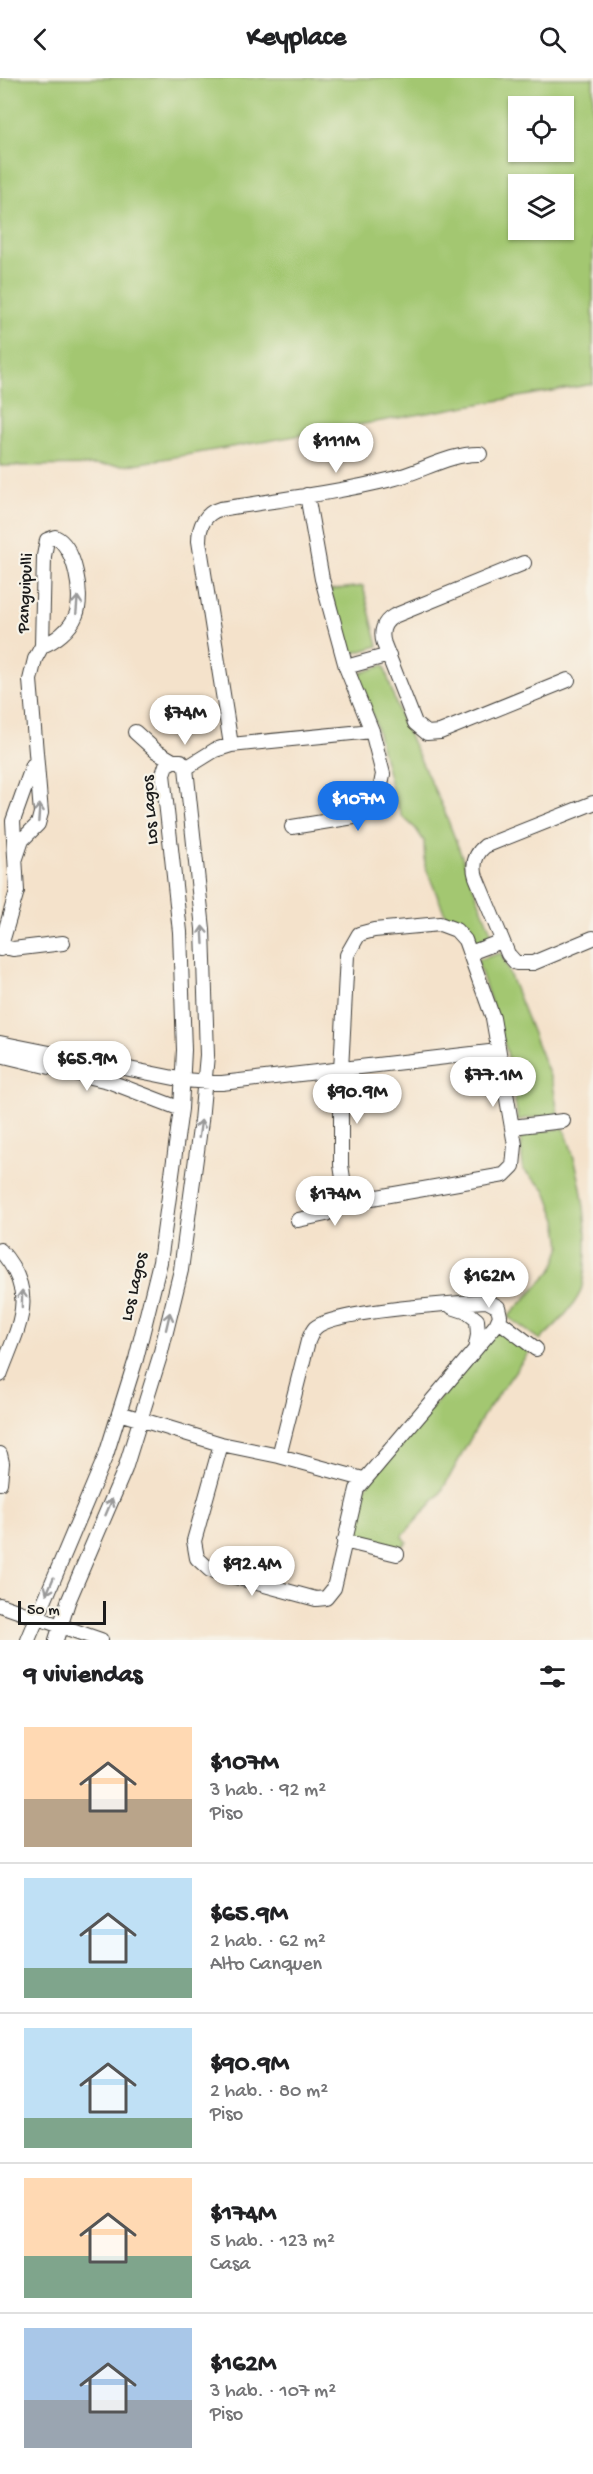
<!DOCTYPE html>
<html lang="es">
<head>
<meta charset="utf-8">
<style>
  :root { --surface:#fff; --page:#f2f2f2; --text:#202124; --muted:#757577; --line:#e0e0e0; --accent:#1a73e8 }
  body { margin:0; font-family:"Gochi Hand",sans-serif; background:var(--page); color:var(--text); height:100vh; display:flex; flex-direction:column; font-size:22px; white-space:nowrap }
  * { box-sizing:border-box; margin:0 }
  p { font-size:20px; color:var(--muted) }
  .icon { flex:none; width:33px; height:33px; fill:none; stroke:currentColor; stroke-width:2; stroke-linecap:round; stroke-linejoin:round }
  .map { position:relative; height:1562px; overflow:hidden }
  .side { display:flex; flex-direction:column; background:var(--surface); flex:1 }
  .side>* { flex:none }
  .controls { position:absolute; left:508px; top:18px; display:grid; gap:12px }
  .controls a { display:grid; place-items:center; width:66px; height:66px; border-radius:0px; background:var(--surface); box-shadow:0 2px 4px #0004; font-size:30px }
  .scale { position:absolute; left:18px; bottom:15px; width:88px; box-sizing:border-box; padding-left:6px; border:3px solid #1c1c1c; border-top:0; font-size:16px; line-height:21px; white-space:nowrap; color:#1c1c1c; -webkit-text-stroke:4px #f7f3e8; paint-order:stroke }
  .price { position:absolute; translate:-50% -51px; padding:0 14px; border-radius:21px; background:#fff; color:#222; font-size:20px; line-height:39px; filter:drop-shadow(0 2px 3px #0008) }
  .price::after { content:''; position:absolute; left:50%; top:36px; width:18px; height:14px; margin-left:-9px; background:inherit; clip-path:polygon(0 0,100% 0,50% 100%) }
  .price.selected { background:var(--accent); color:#fff }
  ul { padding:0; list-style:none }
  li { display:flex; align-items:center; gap:18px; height:150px; padding:0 24px }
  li+li { border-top:2px solid var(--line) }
  li span { display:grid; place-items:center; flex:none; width:168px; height:120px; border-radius:0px; color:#555 }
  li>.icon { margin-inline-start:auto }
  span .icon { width:72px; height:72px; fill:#fffc; stroke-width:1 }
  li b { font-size:26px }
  h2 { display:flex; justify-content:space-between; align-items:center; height:72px; padding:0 24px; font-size:26px }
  header { display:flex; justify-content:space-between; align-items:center; height:78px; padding:0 24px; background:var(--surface); font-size:27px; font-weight:800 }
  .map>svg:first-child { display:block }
</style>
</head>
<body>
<header><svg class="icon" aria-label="back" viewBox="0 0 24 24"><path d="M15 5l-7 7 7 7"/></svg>Keyplace<svg class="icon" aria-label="search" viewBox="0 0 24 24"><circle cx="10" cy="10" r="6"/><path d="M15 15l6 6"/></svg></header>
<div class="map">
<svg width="593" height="1562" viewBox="0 0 593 1562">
  <rect width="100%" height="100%" fill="#f7f3e8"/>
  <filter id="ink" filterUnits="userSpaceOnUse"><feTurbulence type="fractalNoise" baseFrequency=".0167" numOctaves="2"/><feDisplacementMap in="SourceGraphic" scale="12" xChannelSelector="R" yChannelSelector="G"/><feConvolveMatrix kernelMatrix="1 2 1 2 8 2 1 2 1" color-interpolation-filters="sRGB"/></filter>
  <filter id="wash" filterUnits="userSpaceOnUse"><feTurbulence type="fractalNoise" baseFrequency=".008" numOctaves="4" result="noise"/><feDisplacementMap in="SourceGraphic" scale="24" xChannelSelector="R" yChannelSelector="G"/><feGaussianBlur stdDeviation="1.35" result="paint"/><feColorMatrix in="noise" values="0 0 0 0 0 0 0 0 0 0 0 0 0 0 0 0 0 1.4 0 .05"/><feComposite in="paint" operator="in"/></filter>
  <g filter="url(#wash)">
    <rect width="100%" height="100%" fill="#f4e2cb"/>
    <path fill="#a3c771" stroke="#607246" stroke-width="1.5" fill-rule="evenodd" d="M 0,0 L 593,0 L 593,306 L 129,387 L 0,388 ZM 564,28 L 564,74 L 519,74 L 519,28 ZM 564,106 L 564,152 L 519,152 L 519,106 Z
      M 363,508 L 378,568 L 351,576 L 329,512 Z
      M 384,587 L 399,636 L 444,732 L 494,862 L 474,870 L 457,849 L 447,841 L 425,788 L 424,763 L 416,751 L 402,738 L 394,720 L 375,644 L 358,596 Z
      M 501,875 L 553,1006 L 558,1036 L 518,1042 L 507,974 L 477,882 Z
      M 564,1050 C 583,1098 593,1162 581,1213 C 573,1231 554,1249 540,1262 L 508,1239 L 553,1191 L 561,1168 L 557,1142 L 545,1111 L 523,1092 L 520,1056 Z
      M 499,1250 L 529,1274 L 483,1338 L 440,1416 L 402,1458 L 407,1464 L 399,1471 L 349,1461 L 359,1422 L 366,1408 Z"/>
  </g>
  <g filter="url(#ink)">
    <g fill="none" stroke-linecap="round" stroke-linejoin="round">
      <g stroke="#3c3a36" stroke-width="16">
        <path id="minor" d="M 524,485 L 394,538 C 383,544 380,554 384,566 L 415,645 L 427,655 L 440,654 L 568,602
          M 346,589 L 389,577
          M 135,654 L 156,673 L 173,683
          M 231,667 L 199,463 C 199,448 205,435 220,431 C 277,422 336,415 392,401 C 421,394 450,375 480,376
          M 186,690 L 215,672 L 231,667 L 372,653
          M 593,725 L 485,768 C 475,776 472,786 476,799 L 508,876 L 516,885 L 533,885 L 593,860
          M 292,749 L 360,738 L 378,723 L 383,696 L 372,653 L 346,589 L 322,501 L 307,417
          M 16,780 L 22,762 L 38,746 L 41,735 L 30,602 L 35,581 L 42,568 L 44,478 L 47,462 L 55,459 C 75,468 84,518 76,537 C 70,552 55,563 42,568
          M 440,846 L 456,852 L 465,862 L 493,940 L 515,1067 L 513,1088 L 504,1097 L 366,1121 L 354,1117 L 344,1107 L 341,1087 L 341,992 L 347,877 L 359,856 L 374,852 Z
          M 1,868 L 13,871 L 63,865
          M 0,871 L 17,813 L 13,743 L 33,687
          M 470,875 L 502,863
          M 0,965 L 184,1002 L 222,1005 L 498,973
          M 0,977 L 108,1003 L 181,1031
          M 512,1049 L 563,1043
          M 298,1142 L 326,1136 L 349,1111
          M 0,1172 C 40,1217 18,1248 0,1297
          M 452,1229 L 467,1234 L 477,1242 L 478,1257 L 475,1272
          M 499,1243 L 536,1271
          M 119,1335 L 221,1366 L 279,1378 L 363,1401
          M 221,1366 L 194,1463 L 197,1480 L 210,1492 L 316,1521 L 326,1520 L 334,1510 L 357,1411 L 496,1247 L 500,1238 L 498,1229 L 487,1223 C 457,1225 332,1233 315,1250 C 312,1253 310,1259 308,1263 L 279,1378
          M 0,1376 L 2,1385 L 0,1405
          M 344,1463 L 397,1476
          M 0,1527 L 101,1562
          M 28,1562 L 106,1377 L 136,1281 L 160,1184 L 181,1031 L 184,972 L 180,854 L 163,696 L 166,687 L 173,683 L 181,683 L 186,690 L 203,851 L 207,977 L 201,1043 L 181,1192 L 160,1278 L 125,1391 L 68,1524 L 56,1562"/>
      </g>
      <use href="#minor" stroke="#fff" stroke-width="14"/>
    </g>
    <defs><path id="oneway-shaft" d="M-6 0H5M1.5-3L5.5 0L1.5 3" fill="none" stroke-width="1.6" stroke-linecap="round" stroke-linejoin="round" transform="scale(1.5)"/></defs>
    <g stroke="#999">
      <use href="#oneway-shaft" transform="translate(77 527) rotate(-85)"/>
      <use href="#oneway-shaft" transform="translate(39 735) rotate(-86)"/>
      <use href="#oneway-shaft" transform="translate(203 857) rotate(-93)"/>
      <use href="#oneway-shaft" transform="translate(200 1051) rotate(-82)"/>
      <use href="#oneway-shaft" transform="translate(22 1221) rotate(-89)"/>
      <use href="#oneway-shaft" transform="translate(168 1243) rotate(-77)"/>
      <use href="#oneway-shaft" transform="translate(109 1429) rotate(-67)"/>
      <use href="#oneway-shaft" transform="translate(50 1508) rotate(113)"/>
    </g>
  </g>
  <g text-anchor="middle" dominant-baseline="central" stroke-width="4.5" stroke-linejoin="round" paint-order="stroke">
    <g font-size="18" fill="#1c1c1c" stroke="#f7f3e8">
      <text transform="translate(26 515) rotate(-87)">Panguipulli</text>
      <text transform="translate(151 732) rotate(-94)">Los Lagos</text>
      <text transform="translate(135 1209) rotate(-77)">Los Lagos</text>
    </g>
  </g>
</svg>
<div class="controls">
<a><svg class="icon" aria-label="locate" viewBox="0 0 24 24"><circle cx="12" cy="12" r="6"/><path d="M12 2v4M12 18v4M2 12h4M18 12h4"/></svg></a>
<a><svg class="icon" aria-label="layers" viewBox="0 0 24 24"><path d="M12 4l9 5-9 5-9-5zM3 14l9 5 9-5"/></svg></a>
</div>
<div class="scale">50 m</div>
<b class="price" style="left:336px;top:396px">$111M</b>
<b class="price" style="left:185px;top:668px">$74M</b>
<b class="price selected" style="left:358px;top:754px">$107M</b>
<b class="price" style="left:87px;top:1014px">$65.9M</b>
<b class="price" style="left:493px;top:1030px">$77.1M</b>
<b class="price" style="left:357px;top:1047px">$90.9M</b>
<b class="price" style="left:335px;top:1149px">$174M</b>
<b class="price" style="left:489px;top:1231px">$162M</b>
<b class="price" style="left:252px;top:1519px">$92.4M</b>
</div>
<section class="side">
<h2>9 viviendas<svg class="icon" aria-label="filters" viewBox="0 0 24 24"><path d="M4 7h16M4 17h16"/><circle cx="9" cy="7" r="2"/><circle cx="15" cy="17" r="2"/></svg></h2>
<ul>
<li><span style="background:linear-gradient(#ffd9b3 60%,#b9a48a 0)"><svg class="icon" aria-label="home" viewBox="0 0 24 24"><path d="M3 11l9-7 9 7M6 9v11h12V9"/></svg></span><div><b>$107M</b><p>3 hab. · 92 m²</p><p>Piso</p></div></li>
<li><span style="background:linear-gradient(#bfe0f5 75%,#7fa58c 0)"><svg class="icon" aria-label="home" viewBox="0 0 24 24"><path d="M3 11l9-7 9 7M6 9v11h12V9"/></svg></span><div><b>$65.9M</b><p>2 hab. · 62 m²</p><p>Alto Canquen</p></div></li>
<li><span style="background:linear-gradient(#bfe0f5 75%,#7fa58c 0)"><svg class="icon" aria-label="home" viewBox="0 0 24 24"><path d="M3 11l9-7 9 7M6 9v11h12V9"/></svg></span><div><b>$90.9M</b><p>2 hab. · 80 m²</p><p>Piso</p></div></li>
<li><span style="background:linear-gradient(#ffd9b3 65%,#7fa58c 0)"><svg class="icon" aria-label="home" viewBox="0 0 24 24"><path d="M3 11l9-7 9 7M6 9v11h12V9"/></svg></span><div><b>$174M</b><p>5 hab. · 123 m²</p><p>Casa</p></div></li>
<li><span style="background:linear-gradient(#a9c7e8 60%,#9aa5b1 0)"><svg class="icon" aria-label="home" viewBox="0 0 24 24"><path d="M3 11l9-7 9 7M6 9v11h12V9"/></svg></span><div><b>$162M</b><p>3 hab. · 107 m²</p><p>Piso</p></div></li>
</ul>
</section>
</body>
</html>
